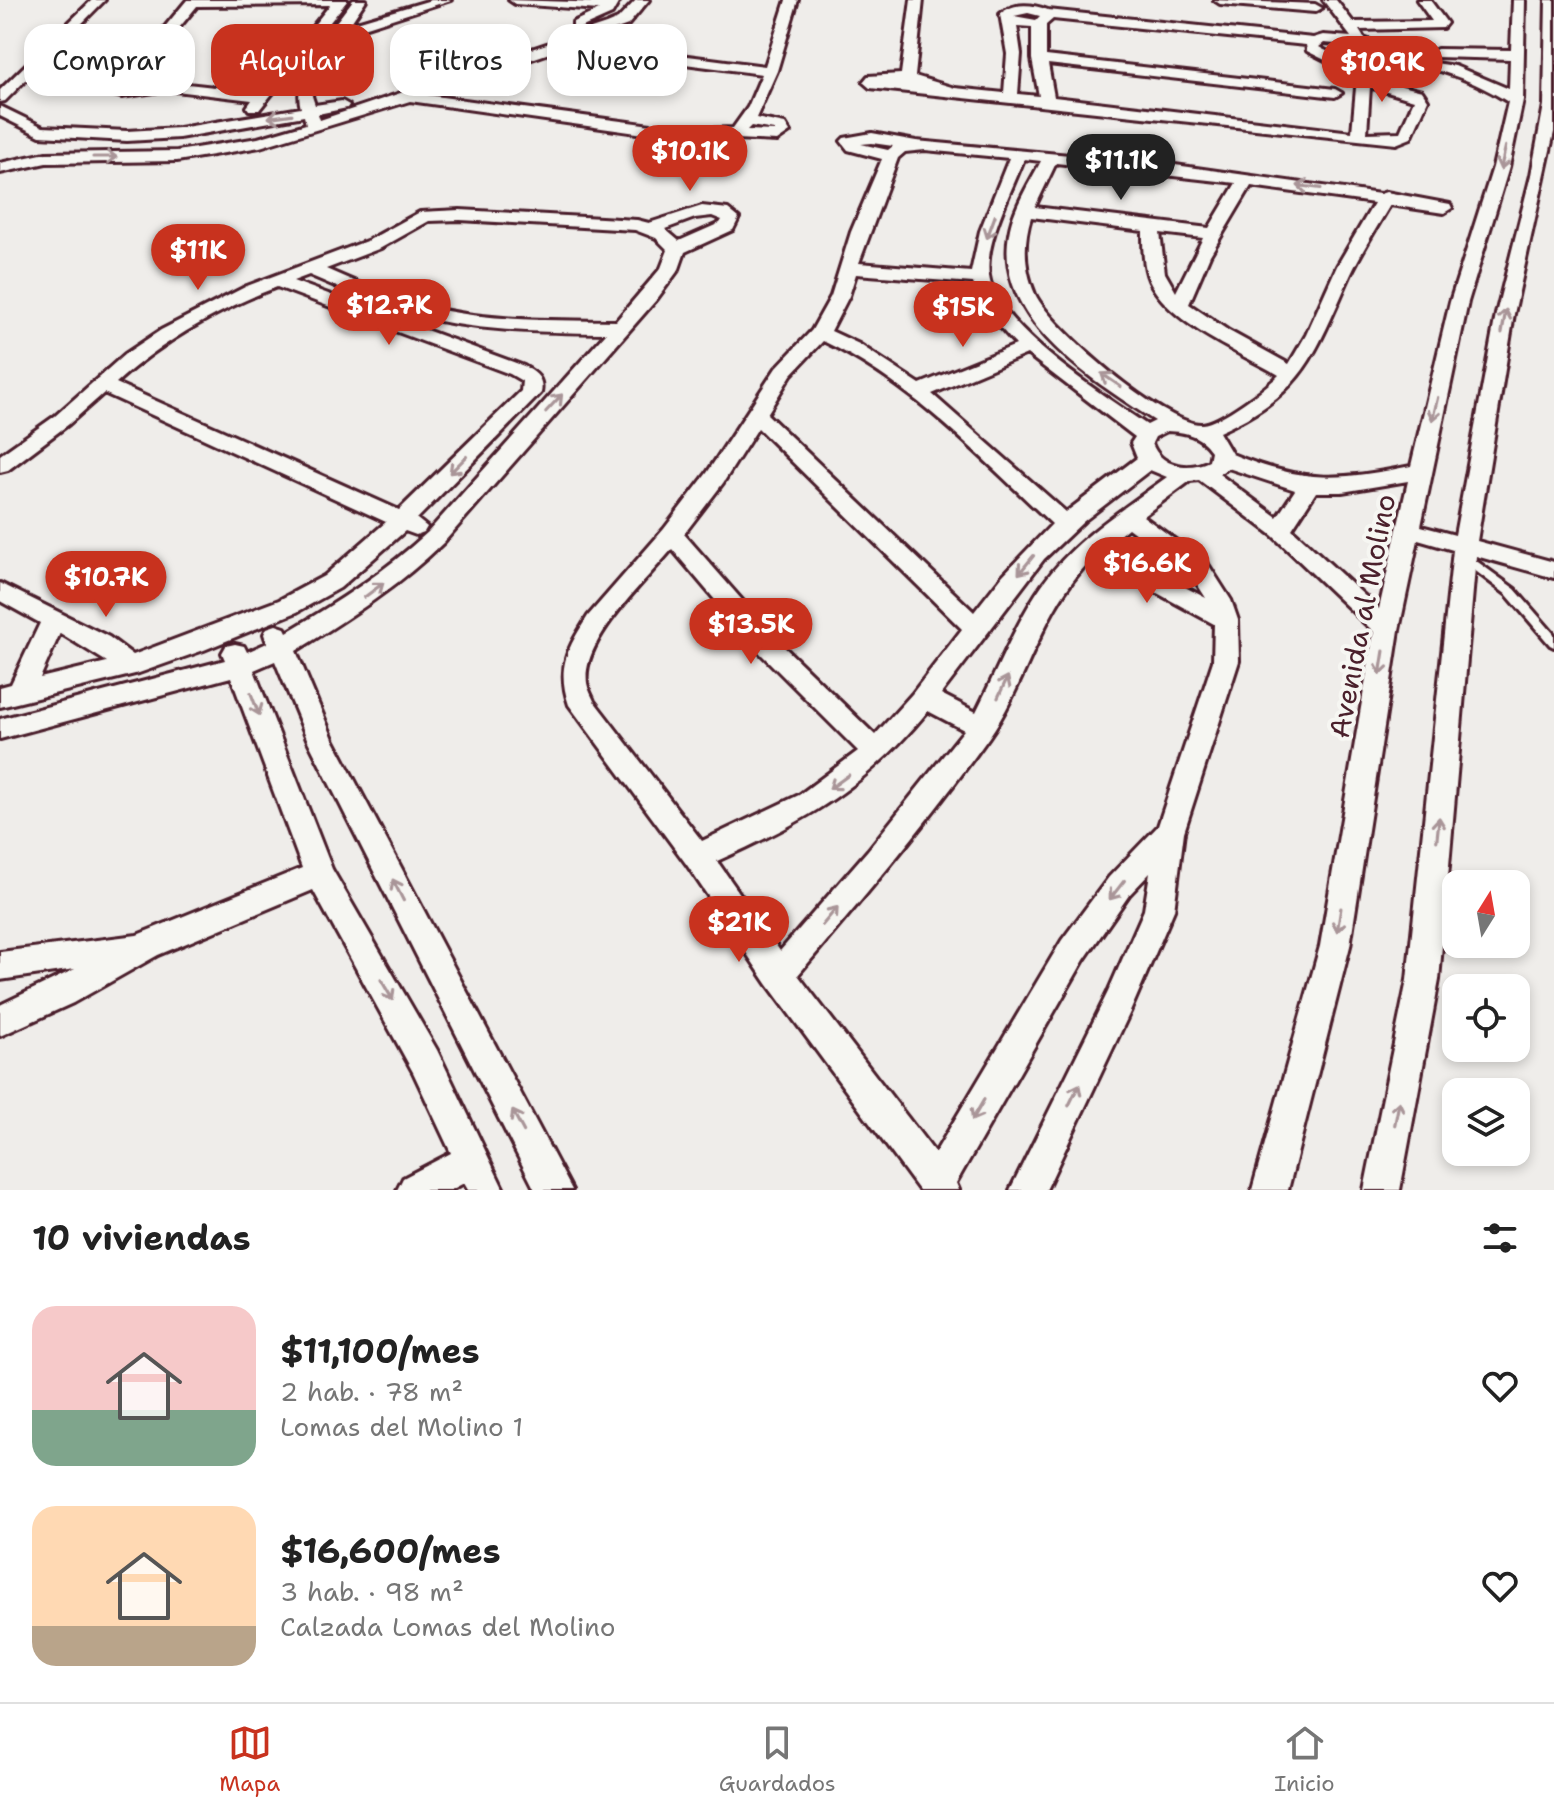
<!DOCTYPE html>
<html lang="es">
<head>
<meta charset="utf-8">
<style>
  :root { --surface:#fff; --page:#f2f2f2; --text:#222; --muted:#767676; --line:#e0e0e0; --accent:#c8321e }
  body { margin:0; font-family:"Shantell Sans",sans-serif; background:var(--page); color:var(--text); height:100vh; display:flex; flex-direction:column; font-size:30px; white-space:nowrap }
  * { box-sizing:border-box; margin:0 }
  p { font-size:26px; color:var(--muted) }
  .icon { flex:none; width:44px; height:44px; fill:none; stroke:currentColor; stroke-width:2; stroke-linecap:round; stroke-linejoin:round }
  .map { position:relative; height:1190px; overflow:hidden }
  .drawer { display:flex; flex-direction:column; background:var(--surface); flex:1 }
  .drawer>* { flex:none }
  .top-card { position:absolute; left:24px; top:24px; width:800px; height:72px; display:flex; gap:16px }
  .needle { width:52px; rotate:11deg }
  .fabs { position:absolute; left:1442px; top:870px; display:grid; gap:16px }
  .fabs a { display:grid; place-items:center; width:88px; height:88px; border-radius:16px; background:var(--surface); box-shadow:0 4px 12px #0003; font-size:40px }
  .price { position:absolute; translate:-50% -68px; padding:0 18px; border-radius:28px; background:var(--accent); color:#fff; font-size:26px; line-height:52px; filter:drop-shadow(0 2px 4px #0008) }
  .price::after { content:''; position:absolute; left:50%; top:48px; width:24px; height:18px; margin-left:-12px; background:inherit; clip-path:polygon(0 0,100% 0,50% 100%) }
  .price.active { background:#222; color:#fff }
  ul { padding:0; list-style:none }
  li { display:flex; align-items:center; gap:24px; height:200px; padding:0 32px }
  li span { display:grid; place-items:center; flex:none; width:224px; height:160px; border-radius:24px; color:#555 }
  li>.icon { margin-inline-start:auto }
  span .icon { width:96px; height:96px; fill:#fffc; stroke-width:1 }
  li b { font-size:34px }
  h2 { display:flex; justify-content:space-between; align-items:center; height:96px; padding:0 32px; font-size:34px }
  .chip { padding:0 28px; border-radius:24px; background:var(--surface); box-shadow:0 4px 12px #0003; font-size:28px; line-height:72px }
  .chip.active { background:var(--accent); color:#fff }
  .tabs { display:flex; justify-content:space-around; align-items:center; height:112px; border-top:2px solid var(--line); background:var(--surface); font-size:22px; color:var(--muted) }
  .tabs a { display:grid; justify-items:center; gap:4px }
  .tabs .active { color:var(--accent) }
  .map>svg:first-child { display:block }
</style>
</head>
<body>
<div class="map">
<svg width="1554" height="1190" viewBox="0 0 1554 1190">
  <rect width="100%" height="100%" fill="#efedea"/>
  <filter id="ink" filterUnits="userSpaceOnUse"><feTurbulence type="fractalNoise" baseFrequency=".0125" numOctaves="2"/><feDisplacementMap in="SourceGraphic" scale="16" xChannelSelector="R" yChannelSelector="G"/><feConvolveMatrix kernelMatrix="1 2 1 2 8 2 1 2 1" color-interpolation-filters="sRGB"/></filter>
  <g filter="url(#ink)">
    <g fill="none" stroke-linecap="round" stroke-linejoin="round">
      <g stroke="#4a1f2b" stroke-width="6">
        <path id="lane" d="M 1464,552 L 1515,589 L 1554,634 L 1554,647 L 1550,645 L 1507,595 L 1460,559 L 1458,556 Z"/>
      </g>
      <g stroke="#4a1f2b" stroke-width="6">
        <path id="street" d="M 92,0 L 105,0 L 5,101 L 0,102 L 0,90 Z
          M 187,0 L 347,0 L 347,1 L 259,110 L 249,110 L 247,107 L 252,100 L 167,90 L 122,97 L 102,92 L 100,89 L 104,80 L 135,63 ZM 330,5 L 260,92 L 160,81 L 146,76 L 147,67 L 197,6 ZM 132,76 L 134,81 L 146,86 L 115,87 Z
          M 353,0 L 366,0 L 350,24 L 431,0 L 451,0 L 342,35 L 317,71 L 312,96 L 315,105 L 342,101 L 349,105 L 347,108 L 318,114 L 320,120 L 606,24 L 618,19 L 636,0 L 649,0 L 628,25 L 580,42 L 765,66 L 786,0 L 798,0 L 777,71 L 756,118 L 785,124 L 790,132 L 777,141 L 651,135 L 410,101 L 260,147 L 177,161 L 46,163 L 0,173 L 0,163 L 46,153 L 177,151 L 258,138 L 306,124 L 304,116 L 179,138 L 127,141 L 40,136 L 0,116 L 0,106 L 43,127 L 127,131 L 179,128 L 301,108 C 290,71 333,28 353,0 ZM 564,48 L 569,49 L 762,74 L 748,107 L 733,128 L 707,129 L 651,125 L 427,95 ZM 751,126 L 774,130 L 774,131 L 747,130 Z
          M 509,0 L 606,3 L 620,0 L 612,14 L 578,29 L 573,28 L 573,22 L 599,10 L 515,4 Z
          M 911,0 L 923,0 L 915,76 L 955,88 L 1004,93 L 1007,54 L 1000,14 C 1014,2 1032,4 1048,10 L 1313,38 L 1323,35 L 1351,37 L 1323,0 L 1336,0 L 1353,22 L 1432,21 L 1417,0 L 1430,0 L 1447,23 L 1443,28 L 1359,30 L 1364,38 L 1383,46 L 1388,56 L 1455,66 L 1509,89 L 1510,59 L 1437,57 L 1430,53 L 1437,49 L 1511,50 L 1513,0 L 1525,0 L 1523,100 L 1509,167 L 1468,302 L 1421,526 L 1455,535 L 1496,314 L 1531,175 L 1544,105 L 1546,0 L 1554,0 L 1554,132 L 1514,314 L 1477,541 L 1554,562 L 1554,578 L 1476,556 L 1439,980 L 1400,1190 L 1364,1190 L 1407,980 L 1453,550 L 1418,540 L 1399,630 L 1350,946 L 1288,1190 L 1252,1190 L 1320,946 L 1374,632 L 1272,535 L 1199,480 L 1190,481 L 1143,516 L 1208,564 L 1231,600 L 1238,620 L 1239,661 L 1184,832 L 1174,910 L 1130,1012 L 1046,1190 L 1010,1190 L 1108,992 L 1144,910 L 1150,873 L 1129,895 L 1084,960 L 956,1183 L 959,1190 L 919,1190 L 768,985 L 687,865 L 569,705 C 556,667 568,648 588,616 L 664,529 L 707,473 L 776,368 L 812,330 L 831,296 L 851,232 L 882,159 L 848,150 L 841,141 L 844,138 L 872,133 L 916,141 L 1168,164 L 1380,194 L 1386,192 L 1450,204 L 1452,208 L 1444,213 L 1390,205 C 1376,229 1361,252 1350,276 C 1314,356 1304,394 1219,432 L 1232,454 C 1302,483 1338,481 1411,466 L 1450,302 L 1493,167 L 1508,102 C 1473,79 1412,56 1369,65 L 1370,78 L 1422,91 L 1428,100 L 1411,138 L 1396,144 L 870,88 L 863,82 L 868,76 L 901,74 ZM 1028,13 L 1040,16 L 1036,20 L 1014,16 ZM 1053,19 L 1306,45 L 1307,51 L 1331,63 L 1358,66 L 1352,132 L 1054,97 L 1048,64 L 1335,97 L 1342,93 L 1335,89 L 1046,56 L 1046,25 ZM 1017,26 L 1032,27 L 1032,59 L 1039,96 L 1018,94 L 1021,54 ZM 1324,43 L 1359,46 L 1373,55 C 1354,61 1336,57 1319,47 ZM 1370,87 L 1414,100 L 1400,132 L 1367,133 ZM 872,143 L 893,146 L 888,150 L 861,144 ZM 925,150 L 1009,158 L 980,231 L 971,272 L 859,263 L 898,158 L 905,152 ZM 1024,159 L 1041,161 C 1029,184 1013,208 1009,234 C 994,322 1094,380 1155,421 L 1147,425 C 1105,396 996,328 989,276 C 984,242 1012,191 1024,159 ZM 1056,163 L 1236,183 L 1209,228 L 1035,207 ZM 1251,186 L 1374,203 L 1337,266 L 1306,335 L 1289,364 L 1229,331 L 1189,304 L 1210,255 ZM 1031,217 L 1143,231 C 1143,247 1143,265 1149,280 C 1168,323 1240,353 1279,375 C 1266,388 1220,423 1202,424 C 1165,426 1051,328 1035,294 C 1024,269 1023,243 1031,217 ZM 1160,233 L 1203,238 L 1176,292 L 1165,273 ZM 856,274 L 973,283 C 981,308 999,326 1016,345 L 920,384 L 859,344 L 831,331 L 849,296 ZM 823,341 C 912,383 980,457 1052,524 L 1003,575 L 974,612 L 767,414 L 791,375 ZM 1027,354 L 1135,437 L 1131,443 L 1137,458 L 1066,512 L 932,394 ZM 758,428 L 962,629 L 912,694 L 875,735 L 778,641 L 684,534 L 723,483 ZM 1167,431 C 1186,432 1200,435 1211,451 L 1209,461 C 1189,471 1160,467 1152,443 L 1155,437 ZM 1228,468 L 1295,490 L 1277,517 L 1219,474 ZM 1150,470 L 1167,477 C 1122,510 1075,539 1042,585 C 1017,620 996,673 976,712 L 941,694 L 1044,559 L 1084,521 ZM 1408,481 L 1379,609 L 1292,529 L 1316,492 L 1342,492 ZM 1128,528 L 1192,576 L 1206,598 L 1106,546 ZM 672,549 L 760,653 L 858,751 L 799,795 L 702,841 L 594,701 C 592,696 588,689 587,683 C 581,640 646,581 672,549 ZM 1093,558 L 1214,624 L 1213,661 L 1158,826 L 1109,877 L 1062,940 L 935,1153 L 798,975 C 863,898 930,820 989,737 C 1029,680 1041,608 1093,558 ZM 928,711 L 964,730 L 868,850 L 780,951 L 717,861 C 808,820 863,789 928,711 Z
          M 1214,0 L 1315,4 L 1322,8 L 1315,12 L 1220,4 Z
          M 702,206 L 728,209 L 739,218 L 733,230 L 685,252 L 679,269 L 657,299 L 444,542 C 399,586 349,618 296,651 L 334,741 L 572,1190 L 535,1190 L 308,741 L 275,661 L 254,670 L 332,869 L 437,1050 L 504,1190 L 468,1190 L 464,1183 L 451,1190 L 397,1190 L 403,1178 L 451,1153 L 413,1072 L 313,890 L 158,955 L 73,1003 L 0,1036 L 0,1005 L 75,969 L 0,980 L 0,952 L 137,935 L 302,868 L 231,677 L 0,739 L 0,719 L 225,660 L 222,653 L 226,646 L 235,644 L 244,646 L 247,652 L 267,643 L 264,634 L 267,628 L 276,625 L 285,628 L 287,632 C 338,602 385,572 428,532 L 606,333 C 542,332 477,332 414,315 C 378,305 344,290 309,275 L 293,281 L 524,366 C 536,373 544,378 541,393 L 417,519 L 427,527 L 424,532 L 416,535 L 405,531 L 340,588 L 297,612 L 204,650 L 139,673 L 0,707 L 0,687 L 11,684 L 40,623 L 0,601 L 0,583 L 109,637 L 133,655 L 279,600 L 324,576 L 386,522 L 104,393 L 69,424 L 8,470 L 0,472 L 0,455 L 55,416 L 125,354 L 161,330 L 247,286 L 369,240 L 420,212 L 460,210 L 637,220 L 649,223 ZM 712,216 L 722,220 L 720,223 L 679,241 L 665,229 L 695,218 ZM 460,220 L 635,230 L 656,238 L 668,250 L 661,268 L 616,321 C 553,320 487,322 425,306 C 390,297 358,283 326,269 L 381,248 L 429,221 ZM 277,287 L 510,374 L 522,381 L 521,391 L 399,510 L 116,383 C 161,342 219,309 277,287 ZM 60,633 L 107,662 L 40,678 Z"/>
      </g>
      <use href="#lane" fill="#f6f6f2" fill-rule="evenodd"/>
      <use href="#street" fill="#f6f6f2" fill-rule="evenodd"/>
    </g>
    <defs><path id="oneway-shaft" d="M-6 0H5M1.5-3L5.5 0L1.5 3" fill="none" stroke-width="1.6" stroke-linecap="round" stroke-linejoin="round" transform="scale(2)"/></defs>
    <g stroke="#a99598">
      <use href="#oneway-shaft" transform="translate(280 116) rotate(172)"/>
      <use href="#oneway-shaft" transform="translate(105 157)"/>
      <use href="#oneway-shaft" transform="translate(1503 158) rotate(103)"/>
      <use href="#oneway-shaft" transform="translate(1309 187) rotate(-173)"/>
      <use href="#oneway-shaft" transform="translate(991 227) rotate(110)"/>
      <use href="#oneway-shaft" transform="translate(1504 321) rotate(-80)"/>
      <use href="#oneway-shaft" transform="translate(1111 380) rotate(-146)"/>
      <use href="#oneway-shaft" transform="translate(554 403) rotate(-47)"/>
      <use href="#oneway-shaft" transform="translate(1435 409) rotate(103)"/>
      <use href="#oneway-shaft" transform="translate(458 465) rotate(135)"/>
      <use href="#oneway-shaft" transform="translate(1026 565) rotate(129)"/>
      <use href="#oneway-shaft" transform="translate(374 590) rotate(-37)"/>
      <use href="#oneway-shaft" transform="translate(1382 663) rotate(99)"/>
      <use href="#oneway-shaft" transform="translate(1003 687) rotate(-65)"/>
      <use href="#oneway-shaft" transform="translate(255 704) rotate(69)"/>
      <use href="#oneway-shaft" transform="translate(839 782) rotate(144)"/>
      <use href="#oneway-shaft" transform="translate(1438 829) rotate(-84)"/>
      <use href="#oneway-shaft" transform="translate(398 890) rotate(-117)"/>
      <use href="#oneway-shaft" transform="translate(1117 890) rotate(128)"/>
      <use href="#oneway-shaft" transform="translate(830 916) rotate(-50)"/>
      <use href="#oneway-shaft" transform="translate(1339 920) rotate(99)"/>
      <use href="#oneway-shaft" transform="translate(387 990) rotate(60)"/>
      <use href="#oneway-shaft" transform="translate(1074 1095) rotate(-64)"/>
      <use href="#oneway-shaft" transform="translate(978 1110) rotate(120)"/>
      <use href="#oneway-shaft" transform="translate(1397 1113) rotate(-79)"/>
      <use href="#oneway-shaft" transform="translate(518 1121) rotate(-118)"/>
    </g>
  </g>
  <g text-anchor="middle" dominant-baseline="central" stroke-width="8" stroke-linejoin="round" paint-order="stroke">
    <g font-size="28" fill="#4a1f2b" stroke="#f6f6f2">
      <text transform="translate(1362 616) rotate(-79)">Avenida al Molino</text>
    </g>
  </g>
</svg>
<div class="fabs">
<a><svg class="needle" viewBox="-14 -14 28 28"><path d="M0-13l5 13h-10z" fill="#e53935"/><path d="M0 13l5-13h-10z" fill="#767676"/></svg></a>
<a><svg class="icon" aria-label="locate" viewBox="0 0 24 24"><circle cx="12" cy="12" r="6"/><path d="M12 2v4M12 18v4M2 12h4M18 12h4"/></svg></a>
<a><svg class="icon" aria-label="layers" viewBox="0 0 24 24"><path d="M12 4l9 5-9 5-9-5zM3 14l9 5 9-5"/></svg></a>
</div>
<b class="price" style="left:1382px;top:104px">$10.9K</b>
<b class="price" style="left:690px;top:193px">$10.1K</b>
<b class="price active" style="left:1121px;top:202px">$11.1K</b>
<b class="price" style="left:198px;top:292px">$11K</b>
<b class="price" style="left:389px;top:347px">$12.7K</b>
<b class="price" style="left:963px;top:349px">$15K</b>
<b class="price" style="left:1147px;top:605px">$16.6K</b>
<b class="price" style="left:106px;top:619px">$10.7K</b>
<b class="price" style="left:751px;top:666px">$13.5K</b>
<b class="price" style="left:739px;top:964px">$21K</b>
<div class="top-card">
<a class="chip">Comprar</a>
<a class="chip active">Alquilar</a>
<a class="chip">Filtros</a>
<a class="chip">Nuevo</a>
</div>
</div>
<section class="drawer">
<h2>10 viviendas<svg class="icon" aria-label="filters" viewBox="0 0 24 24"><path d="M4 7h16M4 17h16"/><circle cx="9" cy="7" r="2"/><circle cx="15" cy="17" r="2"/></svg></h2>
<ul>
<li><span style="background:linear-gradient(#f6c9c9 65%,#7fa58c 0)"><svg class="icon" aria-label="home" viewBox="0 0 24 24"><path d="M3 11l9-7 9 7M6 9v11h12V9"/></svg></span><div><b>$11,100/mes</b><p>2 hab. · 78 m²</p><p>Lomas del Molino 1</p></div><svg class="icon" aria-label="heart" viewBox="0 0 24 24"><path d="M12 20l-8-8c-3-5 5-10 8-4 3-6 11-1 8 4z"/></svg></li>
<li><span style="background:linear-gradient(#ffd9b3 75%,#b9a48a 0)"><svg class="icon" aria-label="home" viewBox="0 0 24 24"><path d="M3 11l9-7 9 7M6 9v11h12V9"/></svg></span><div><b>$16,600/mes</b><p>3 hab. · 98 m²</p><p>Calzada Lomas del Molino</p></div><svg class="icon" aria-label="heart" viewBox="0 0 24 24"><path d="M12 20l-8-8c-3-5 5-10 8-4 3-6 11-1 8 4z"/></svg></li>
</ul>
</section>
<nav class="tabs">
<a class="active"><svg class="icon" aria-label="map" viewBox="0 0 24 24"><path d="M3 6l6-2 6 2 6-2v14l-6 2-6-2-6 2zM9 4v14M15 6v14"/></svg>Mapa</a>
<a><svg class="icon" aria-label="saved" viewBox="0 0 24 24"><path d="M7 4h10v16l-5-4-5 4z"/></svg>Guardados</a>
<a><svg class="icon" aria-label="home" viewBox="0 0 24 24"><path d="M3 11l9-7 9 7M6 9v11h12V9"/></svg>Inicio</a>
</nav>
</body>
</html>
